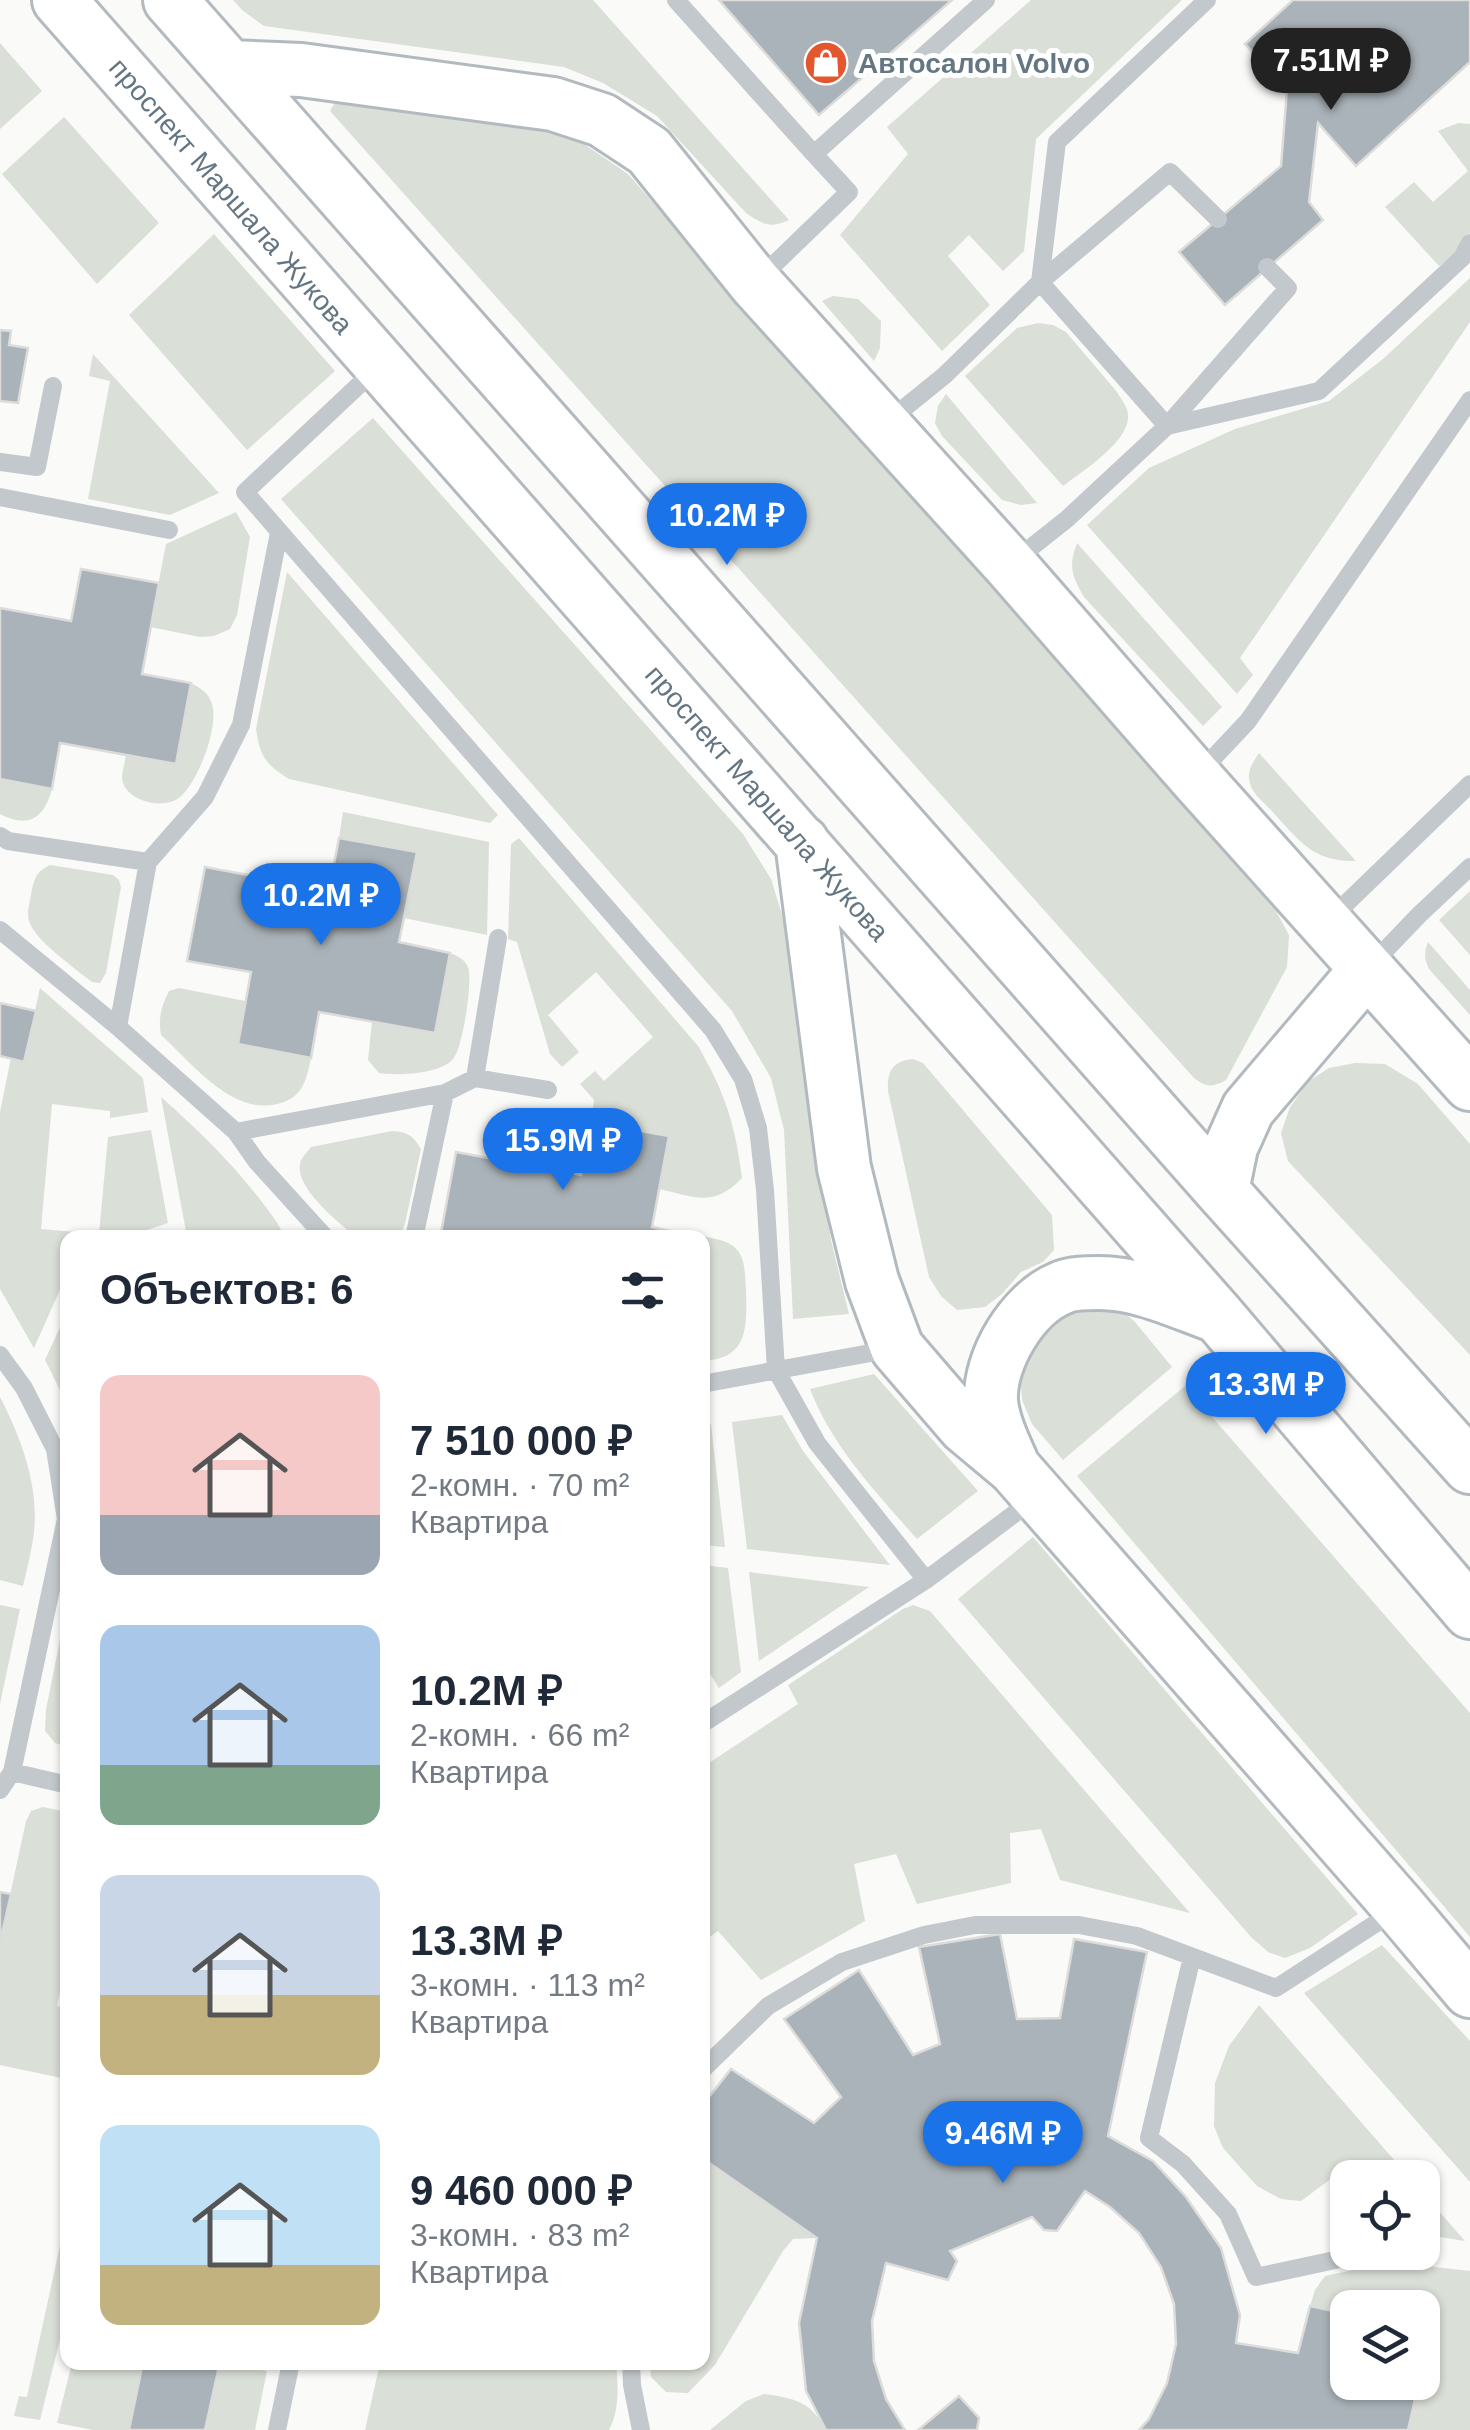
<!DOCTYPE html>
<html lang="ru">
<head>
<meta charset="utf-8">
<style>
  :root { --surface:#fff; --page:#f2f2f3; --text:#1f2937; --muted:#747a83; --accent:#1a73e8 }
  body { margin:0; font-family:Arial,sans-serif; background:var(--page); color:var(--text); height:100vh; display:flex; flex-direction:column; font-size:38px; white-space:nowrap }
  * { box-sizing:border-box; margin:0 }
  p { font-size:32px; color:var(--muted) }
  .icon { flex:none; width:55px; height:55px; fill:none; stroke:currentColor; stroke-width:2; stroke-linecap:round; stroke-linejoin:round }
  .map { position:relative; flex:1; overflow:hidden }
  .drawer { position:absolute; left:60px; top:1230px; width:650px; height:1140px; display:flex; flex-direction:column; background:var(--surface); border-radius:20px; box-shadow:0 2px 8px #0004 }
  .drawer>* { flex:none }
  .fabs { position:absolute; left:1330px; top:2160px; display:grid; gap:20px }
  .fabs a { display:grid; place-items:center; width:110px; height:110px; border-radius:20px; background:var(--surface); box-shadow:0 2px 8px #0004; font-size:50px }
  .price { position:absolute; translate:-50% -85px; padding:0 22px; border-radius:35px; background:var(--accent); color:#fff; font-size:32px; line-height:65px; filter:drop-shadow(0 2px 5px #0008) }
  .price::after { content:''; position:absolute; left:50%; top:60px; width:30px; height:22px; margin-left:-15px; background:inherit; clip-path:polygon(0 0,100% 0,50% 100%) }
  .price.on { background:#222; color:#fff }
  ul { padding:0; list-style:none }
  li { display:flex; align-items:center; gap:30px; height:250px; padding:0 40px }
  li span { display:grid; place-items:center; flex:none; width:280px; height:200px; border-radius:20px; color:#555 }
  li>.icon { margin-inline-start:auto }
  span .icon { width:120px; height:120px; fill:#fffc; stroke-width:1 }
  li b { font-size:42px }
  h2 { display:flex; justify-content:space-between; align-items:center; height:120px; padding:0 40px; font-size:42px }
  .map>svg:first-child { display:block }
</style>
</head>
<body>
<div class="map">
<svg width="1470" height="2430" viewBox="0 0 1470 2430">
  <rect width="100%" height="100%" fill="#fafaf8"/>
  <path fill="#dadfd7" d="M 233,0 L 593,0 L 789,220 C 770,229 762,224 746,213 L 657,116 L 603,83 L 564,67 L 264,26 L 242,10 Z
    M 1031,0 L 1182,0 L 1036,139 L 1024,251 L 1003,271 L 969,235 L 948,256 L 990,305 L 942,351 L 840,235 L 908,154 L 887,127 Z
    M 0,43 L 42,91 L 0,129 Z
    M 337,99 L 542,128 L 584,144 L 628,174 L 1276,911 L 1289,935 L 1287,967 L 1226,1080 C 1212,1088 1206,1087 1194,1078 L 330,111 Z
    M 64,117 L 159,223 L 97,284 L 2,174 Z
    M 1458,123 L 1470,124 L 1470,232 L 1459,253 L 1439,266 L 1385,207 L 1414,182 L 1433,202 L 1468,171 L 1438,131 Z
    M 214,234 L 335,371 L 247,450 L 129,315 Z
    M 1470,278 L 1470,322 L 1240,658 L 1253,675 L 1237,694 L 1087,525 L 1149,468 L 1235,429 L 1329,401 L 1383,359 Z
    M 833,296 L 858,299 L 881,321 L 880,348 L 874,361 L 822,301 Z
    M 1038,323 L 1053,325 L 1066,332 L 1117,392 C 1121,399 1127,406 1128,414 C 1131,441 1082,471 1063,486 L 965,376 L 1017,328 Z
    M 93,354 L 219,493 L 170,515 L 88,499 L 110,381 L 89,376 Z
    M 946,394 L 1037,503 L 1021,505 L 1002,500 L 942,436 L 935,423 L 938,406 Z
    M 373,418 L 743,834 L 771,879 L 787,931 L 831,1240 L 849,1314 L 793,1319 L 784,1130 L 771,1078 L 732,1011 L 281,499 Z
    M 236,512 L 250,537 L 237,615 L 230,629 L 214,636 L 200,637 L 150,627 L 166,544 Z
    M 1077,543 L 1222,707 L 1203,726 L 1084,597 C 1072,575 1068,568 1077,543 Z
    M 287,572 L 498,815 L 490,823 L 289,779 C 265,764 260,756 256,729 Z
    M 191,683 C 200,688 209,693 212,704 C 219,727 198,782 180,797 C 164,811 124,801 122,778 C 122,772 125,762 126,755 L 176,764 Z
    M 1259,753 L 1356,861 C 1311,862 1298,839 1270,809 C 1263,802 1252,793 1250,783 C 1246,772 1253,762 1259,753 Z
    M 0,779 L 52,789 C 44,818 29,829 0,814 Z
    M 343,812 L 489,842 L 487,935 L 404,918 L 416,852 L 339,838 Z
    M 519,838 L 698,1046 C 725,1093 735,1123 742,1178 C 713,1208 696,1197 659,1189 L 669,1136 L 591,1122 L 594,1100 L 580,1084 L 595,1071 L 604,1081 L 653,1037 L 596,972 L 548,1015 L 579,1052 L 562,1067 L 550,1054 L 517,942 L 508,939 L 511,844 Z
    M 50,865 L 113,875 L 119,880 L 121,887 L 106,973 L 100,983 L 92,982 C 75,968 35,941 29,921 C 26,911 31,899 32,889 C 35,876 38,871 50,865 Z
    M 1470,891 L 1470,955 L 1439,920 Z
    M 1428,942 L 1470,990 L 1470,1015 L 1429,969 C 1424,959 1424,953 1428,942 Z
    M 450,953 C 458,956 464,959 468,967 C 473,980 463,1048 453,1059 C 441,1074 397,1076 379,1073 L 368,1060 L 372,1022 L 435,1033 Z
    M 40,988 L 143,1078 L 148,1112 L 110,1118 L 110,1111 L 52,1104 L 41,1229 L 99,1234 L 108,1137 L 151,1130 L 168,1223 L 126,1237 L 68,1238 L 67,1274 L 34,1348 L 0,1289 L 0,1112 L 11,1058 L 24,1061 Z
    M 179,988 L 245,1001 L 238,1044 L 311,1058 C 306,1081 303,1098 277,1104 C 231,1115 192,1063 161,1035 C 158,1019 161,1006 169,991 Z
    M 913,1059 L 923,1063 L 1052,1215 L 1054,1250 L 1043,1262 L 1021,1272 L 1002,1294 L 985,1307 L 957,1310 L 941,1296 L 929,1277 L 888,1091 C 887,1072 892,1061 913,1059 Z
    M 1355,1063 L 1385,1064 L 1418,1084 L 1470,1144 L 1470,1355 L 1288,1161 L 1281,1133 L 1290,1107 L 1309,1081 L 1329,1068 Z
    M 161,1097 C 197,1129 229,1160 259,1198 C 268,1211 279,1222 284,1237 L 187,1237 Z
    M 392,1131 C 407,1132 413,1135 421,1149 L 405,1224 L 399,1237 L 355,1237 C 338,1221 291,1186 301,1160 C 304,1155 308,1151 311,1147 Z
    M 702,1236 C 715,1239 730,1240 738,1251 C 746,1262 745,1278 746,1290 C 747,1328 748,1359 703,1361 Z
    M 1061,1307 L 1120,1309 L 1135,1322 L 1172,1367 L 1063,1460 L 1032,1424 L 1022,1400 L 1020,1374 L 1025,1353 Z
    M 67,1312 L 67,1404 L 45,1360 Z
    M 874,1374 L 978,1491 L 917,1539 C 876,1492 833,1448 810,1389 Z
    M 1185,1386 L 1470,1713 L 1470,1937 L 1077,1476 Z
    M 0,1397 C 21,1438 39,1485 34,1532 C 32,1550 27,1568 23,1586 L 0,1580 Z
    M 782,1415 L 803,1451 L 890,1565 L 747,1549 L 732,1422 Z
    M 711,1424 L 725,1547 L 703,1545 L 703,1426 Z
    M 1033,1537 L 1358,1914 L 1310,1948 L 1285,1958 L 1268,1952 L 1251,1937 L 958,1599 Z
    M 703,1565 L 728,1568 L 741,1672 L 719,1688 L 703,1663 Z
    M 749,1572 L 869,1587 L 759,1661 Z
    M 0,1605 L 20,1609 L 0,1704 Z
    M 913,1605 L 930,1611 L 1190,1913 L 1060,1880 L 1041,1829 L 1010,1833 L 1011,1883 L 917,1904 L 896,1854 L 854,1864 L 865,1921 L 761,1980 L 718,1931 L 703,1942 L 703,1767 L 798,1704 L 788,1685 L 903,1609 Z
    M 67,1606 L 68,1747 L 67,1747 L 55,1743 L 45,1731 L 46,1709 Z
    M 43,1807 L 67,1812 L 67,1958 L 57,2006 L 67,2009 L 66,2079 L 0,2065 L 0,1942 L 26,1821 L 31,1811 Z
    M 1382,1945 L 1470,2041 L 1470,2182 L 1304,1993 Z
    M 1259,2005 L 1409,2177 L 1363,2177 L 1354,2173 L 1336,2175 L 1301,2201 L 1281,2199 L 1257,2186 L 1223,2148 L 1214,2126 L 1215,2083 L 1229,2046 Z
    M 703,2158 L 817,2238 L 793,2239 L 783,2251 L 715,2365 L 688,2393 L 666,2392 L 651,2377 L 650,2363 L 702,2362 Z
    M 1422,2193 L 1423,2193 L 1465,2241 L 1427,2235 L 1423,2230 Z
    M 67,2213 L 67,2311 L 40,2420 L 14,2416 L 19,2396 L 27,2397 Z
    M 1391,2262 L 1470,2271 L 1470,2430 L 1408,2430 L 1419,2383 L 1422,2382 L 1423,2365 L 1430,2333 L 1423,2331 L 1422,2308 L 1348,2308 L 1347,2314 L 1310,2306 L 1315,2290 L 1325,2276 Z
    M 72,2363 L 143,2363 L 129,2430 L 93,2430 L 57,2423 Z
    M 220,2363 L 250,2363 L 250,2368 L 267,2371 L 255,2430 L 206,2430 Z
    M 380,2363 L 616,2363 C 618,2384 620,2410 609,2430 L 365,2430 Z
    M 764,2394 C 795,2398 811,2402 826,2430 L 710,2430 L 746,2401 Z"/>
  <path fill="#aab3b9" stroke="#dcdcda" stroke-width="2.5" d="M 719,0 L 952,0 L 819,115 Z
    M 1293,0 L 1470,0 L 1470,62 L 1356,166 L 1318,123 L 1309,202 L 1323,220 L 1225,305 L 1179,252 L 1281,166 L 1287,89 L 1245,44 Z
    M 0,330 L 11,331 L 9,345 L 28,348 L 18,403 L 0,401 Z
    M 81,569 L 159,583 L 142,674 L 191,683 L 176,764 L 60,743 L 52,789 L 0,779 L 0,608 L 71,621 Z
    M 339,838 L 417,852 L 399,942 L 450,953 L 435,1033 L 319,1012 L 311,1058 L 238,1044 L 251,972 L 187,961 L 205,867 L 329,890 Z
    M 0,1003 L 36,1011 L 24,1062 L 0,1056 Z
    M 591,1122 L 669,1136 L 652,1227 L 701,1238 L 440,1238 L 456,1152 L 581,1175 Z
    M 0,1892 L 11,1894 L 0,1942 Z
    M 1000,1934 L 1017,2019 L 1060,2018 L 1074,1939 L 1147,1952 L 1108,2136 L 1153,2161 L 1186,2197 L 1221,2248 L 1240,2315 L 1236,2343 L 1298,2353 L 1310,2306 L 1348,2314 L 1348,2382 L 1419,2382 L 1408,2430 L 1139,2430 L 1149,2419 L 1167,2383 L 1176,2344 L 1174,2304 L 1161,2267 L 1139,2233 L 1110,2207 L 1085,2191 L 1057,2231 L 1044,2230 L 1032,2217 L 950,2251 L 957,2261 L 948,2280 L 886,2263 L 872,2321 L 874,2361 L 886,2399 L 905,2430 L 826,2430 L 806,2391 L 799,2323 L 817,2238 L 702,2158 L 702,2106 L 731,2069 L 814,2123 L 841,2097 L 784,2019 L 859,1970 L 913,2055 L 940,2044 L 919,1947 Z
    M 143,2362 L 220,2362 L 205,2430 L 129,2430 Z
    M 959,2396 L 979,2418 L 977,2430 L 918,2430 Z"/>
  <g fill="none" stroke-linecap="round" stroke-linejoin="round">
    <g stroke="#b3babf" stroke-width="58">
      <path id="secondary" d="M 59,0 L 1218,1316 L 1470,1612
        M 170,0 L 1222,1191 L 1470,1467
        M 230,67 L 301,70 L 553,104 L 602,120 L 649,151 L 755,283 L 1010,565 L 1195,777 L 1470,1084
        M 802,842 L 844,1168 L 872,1281 L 897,1348 L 965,1427 L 1014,1468 L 1400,1908 L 1470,1991
        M 1222,1191 L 1231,1147 L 1248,1109 L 1367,969
        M 1014,1468 C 1005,1447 993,1424 991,1401 C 989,1360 1022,1304 1061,1288 C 1071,1283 1088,1283 1099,1283 C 1138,1283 1176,1301 1212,1314"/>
    </g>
    <path stroke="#c3c8cc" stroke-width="18" d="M 676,0 L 814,154
      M 1207,0 L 1057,142 L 1040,282 L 1167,426 L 1319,391 L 1462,258 L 1470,243
      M 759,279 L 849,192 L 814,154 L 986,0
      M 376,369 L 245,492 L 713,1030 L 743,1079 L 758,1128 L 765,1190 L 776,1370 L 817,1443 L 926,1580
      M 887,422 L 945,375 L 1040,282 L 1170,172 L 1218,219
      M 0,462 L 37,467 L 53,386
      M 0,497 L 169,530
      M 1014,561 L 1067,519 L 1167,426 L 1288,288 L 1267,267
      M 1199,773 L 1248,721 L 1470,400
      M 0,836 L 8,841 L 148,862
      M 1330,919 L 1470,784
      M 0,930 L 118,1027 L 236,1132 L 257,1162 L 326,1238
      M 1371,965 L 1419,915 L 1470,867
      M 118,1027 L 148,862 L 205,797 L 241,725 L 279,533
      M 475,1078 L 498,938
      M 236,1132 L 445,1093
      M 414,1238 L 445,1093 L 475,1078 L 548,1090
      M 0,1355 L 24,1388 L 55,1449 L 66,1519 L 12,1772 L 0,1790
      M 702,1384 L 892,1349
      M 702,1724 L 926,1580 L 1034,1499
      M 12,1772 L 68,1785
      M 1192,1957 L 1149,2138 L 1183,2164 L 1228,2214 L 1256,2277 L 1372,2252
      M 702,2070 L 768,2006 L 842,1962 L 924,1935 L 975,1925 L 1079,1925 L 1137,1936 L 1276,1988 L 1395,1911
      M 631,2362 L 632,2385 L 641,2430
      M 277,2430 L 291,2362"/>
    <use href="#secondary" stroke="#fff" stroke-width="52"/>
  </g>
  <defs>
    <g id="shop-disc" transform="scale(2.25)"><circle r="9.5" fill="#e4572e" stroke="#fff"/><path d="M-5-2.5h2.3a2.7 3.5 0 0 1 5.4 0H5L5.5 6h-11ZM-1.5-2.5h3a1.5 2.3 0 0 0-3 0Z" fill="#fff"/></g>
  </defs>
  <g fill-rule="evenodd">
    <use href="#shop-disc" x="826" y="63"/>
  </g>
  <g text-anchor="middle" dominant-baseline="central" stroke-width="10" stroke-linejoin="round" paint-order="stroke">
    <g font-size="28" font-weight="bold" fill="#657683" stroke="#fff" text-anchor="start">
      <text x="858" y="63">Автосалон Volvo</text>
    </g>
    <g font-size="28" fill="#657683" stroke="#fff">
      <text transform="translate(231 196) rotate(49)">проспект Маршала Жукова</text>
      <text transform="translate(767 803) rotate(49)">проспект Маршала Жукова</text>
    </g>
  </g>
</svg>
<div class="fabs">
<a><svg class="icon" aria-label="locate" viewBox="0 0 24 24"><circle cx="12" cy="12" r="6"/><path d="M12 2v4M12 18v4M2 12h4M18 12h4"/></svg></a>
<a><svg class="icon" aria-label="layers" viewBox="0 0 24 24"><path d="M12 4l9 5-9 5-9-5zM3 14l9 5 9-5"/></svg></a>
</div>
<b class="price on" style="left:1331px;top:113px">7.51M ₽</b>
<b class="price" style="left:727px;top:568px">10.2M ₽</b>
<b class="price" style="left:321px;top:948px">10.2M ₽</b>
<b class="price" style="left:563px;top:1193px">15.9M ₽</b>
<b class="price" style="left:1266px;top:1437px">13.3M ₽</b>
<b class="price" style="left:1003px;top:2186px">9.46M ₽</b>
<section class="drawer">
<h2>Объектов: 6<svg class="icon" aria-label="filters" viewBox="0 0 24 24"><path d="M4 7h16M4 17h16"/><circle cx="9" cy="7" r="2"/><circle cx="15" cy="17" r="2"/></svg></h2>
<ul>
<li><span style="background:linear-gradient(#f6c9c9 70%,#9aa5b1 0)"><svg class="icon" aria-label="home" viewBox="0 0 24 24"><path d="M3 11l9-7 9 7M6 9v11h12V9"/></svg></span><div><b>7 510 000 ₽</b><p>2-комн. · 70 m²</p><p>Квартира</p></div></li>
<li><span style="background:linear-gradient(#a9c7e8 70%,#7fa58c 0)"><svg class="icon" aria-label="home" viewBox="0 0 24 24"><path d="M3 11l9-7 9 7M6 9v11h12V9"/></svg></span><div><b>10.2M ₽</b><p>2-комн. · 66 m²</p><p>Квартира</p></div></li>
<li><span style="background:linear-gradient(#c9d6e8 60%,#c2b280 0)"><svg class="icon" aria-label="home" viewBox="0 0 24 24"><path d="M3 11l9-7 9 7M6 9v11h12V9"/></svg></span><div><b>13.3M ₽</b><p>3-комн. · 113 m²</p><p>Квартира</p></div></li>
<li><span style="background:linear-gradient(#bfe0f5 70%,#c2b280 0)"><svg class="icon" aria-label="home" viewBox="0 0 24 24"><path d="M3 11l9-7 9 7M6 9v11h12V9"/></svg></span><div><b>9 460 000 ₽</b><p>3-комн. · 83 m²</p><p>Квартира</p></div></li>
</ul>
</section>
</div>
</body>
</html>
